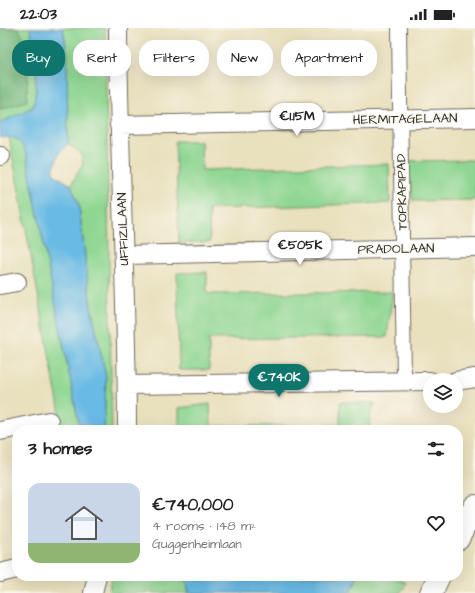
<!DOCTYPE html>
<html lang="en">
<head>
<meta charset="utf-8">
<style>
  :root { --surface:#fff; --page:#f6f6f6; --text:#222; --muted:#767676; --line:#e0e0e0; --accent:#0f766e }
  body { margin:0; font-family:"Architects Daughter",sans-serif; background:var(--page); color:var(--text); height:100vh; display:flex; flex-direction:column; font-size:15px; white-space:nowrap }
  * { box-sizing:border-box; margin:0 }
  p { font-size:13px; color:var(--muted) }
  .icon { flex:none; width:22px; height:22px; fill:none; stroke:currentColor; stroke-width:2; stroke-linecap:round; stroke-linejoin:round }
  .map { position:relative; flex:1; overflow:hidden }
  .sheet { position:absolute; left:12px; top:397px; width:451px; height:156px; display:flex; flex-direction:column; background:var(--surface); border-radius:16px; box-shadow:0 4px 16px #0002 }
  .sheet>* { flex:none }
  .guide { position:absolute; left:12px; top:12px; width:451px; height:36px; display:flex; gap:8px }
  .tools { position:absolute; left:423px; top:345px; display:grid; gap:8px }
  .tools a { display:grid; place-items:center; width:40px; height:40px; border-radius:50%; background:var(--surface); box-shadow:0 4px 16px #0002; font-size:20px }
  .price { position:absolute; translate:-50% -34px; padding:0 9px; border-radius:14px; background:#fff; color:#222; font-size:13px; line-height:26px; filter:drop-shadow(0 1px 2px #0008) }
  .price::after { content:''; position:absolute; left:50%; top:24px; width:12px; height:9px; margin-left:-6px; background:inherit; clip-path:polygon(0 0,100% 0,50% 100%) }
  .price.on { background:var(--accent); color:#fff }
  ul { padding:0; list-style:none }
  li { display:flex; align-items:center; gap:12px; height:100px; padding:0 16px }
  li+li { border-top:1px solid var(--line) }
  li span { display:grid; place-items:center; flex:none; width:112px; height:80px; border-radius:12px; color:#555 }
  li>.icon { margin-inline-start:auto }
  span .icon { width:48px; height:48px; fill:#fffc; stroke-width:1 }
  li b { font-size:17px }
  h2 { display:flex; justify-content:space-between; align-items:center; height:48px; padding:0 16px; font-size:17px }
  .chip { padding:0 14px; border-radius:16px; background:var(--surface); box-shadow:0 4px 16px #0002; font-size:14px; line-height:36px }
  .chip.on { background:var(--accent); color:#fff }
  .status { display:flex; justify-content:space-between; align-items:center; height:28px; padding:0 20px; background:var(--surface); direction:ltr }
  .status svg { height:11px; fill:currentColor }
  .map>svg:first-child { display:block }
</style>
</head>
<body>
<div class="status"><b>22:03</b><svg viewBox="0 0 49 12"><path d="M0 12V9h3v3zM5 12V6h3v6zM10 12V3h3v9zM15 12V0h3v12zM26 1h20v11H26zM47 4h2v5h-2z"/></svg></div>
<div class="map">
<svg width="475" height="565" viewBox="0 0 475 565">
  <rect width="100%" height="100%" fill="#fbf7ec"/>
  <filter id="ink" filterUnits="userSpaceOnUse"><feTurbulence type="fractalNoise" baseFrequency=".025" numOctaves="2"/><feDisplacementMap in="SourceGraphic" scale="8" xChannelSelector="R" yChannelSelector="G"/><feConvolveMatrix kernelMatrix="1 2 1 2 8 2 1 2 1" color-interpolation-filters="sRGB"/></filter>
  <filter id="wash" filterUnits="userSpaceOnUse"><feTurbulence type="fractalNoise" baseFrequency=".012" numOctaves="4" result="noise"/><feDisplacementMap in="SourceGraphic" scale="16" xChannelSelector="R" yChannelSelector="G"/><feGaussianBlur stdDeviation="0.9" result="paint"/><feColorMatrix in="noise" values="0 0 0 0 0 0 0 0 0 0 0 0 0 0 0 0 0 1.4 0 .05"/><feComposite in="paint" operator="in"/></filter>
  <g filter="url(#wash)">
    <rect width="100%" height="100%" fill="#e9e0bd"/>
    <path fill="#8ed691" stroke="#5c805e" d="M 0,0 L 30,0 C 36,24 39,55 33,79 L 0,95 Z
      M 63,0 L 105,0 L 112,402 L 104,402 L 106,349 L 91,279 L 79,178 L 71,157 L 83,136 L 81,125 L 68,116 L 67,24 Z
      M 9,109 C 20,110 23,117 26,126 L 80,402 L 63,402 Z
      M 175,113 L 201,113 L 202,142 L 389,136 L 390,175 L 209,181 L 210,214 L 179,215 Z
      M 475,132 L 475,172 L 413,173 L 406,133 Z
      M 207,244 L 207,266 L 393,264 L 387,309 L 209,311 L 209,342 L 179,342 L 177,245 Z
      M 340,374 L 375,375 L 370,388 L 369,402 L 179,402 L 179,380 L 210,376 L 211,398 L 340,397 Z
      M 112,548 L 186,548 L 189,565 L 109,565 Z
      M 358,548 L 391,548 L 406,555 L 400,565 L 350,565 Z"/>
    <path fill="#72b77b" stroke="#4e7153" d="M 0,0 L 18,0 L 26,14 L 19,23 L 28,40 L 27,73 L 0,81 Z"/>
    <path fill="#69bae4" stroke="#4a7288" d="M 30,0 L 63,0 L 67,24 L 68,116 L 59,125 L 53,143 L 55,147 L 71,157 L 79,178 L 91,279 L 106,349 L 104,402 L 80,402 L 26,126 C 21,112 15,107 0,110 L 0,95 L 33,79 C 39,55 36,24 30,0 Z
      M 186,548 L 358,548 L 350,565 L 189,565 Z"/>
  </g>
  <g filter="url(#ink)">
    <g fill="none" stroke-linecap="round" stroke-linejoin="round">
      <g stroke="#6e6a5e" stroke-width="16">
        <path id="pedestrian" d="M 399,0 L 404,352"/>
      </g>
      <g stroke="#6e6a5e" stroke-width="20">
        <path id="minor" d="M 118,0 C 119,134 127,268 127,402
          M 119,97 L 475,90
          M 0,128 L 1,128
          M 124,227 L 475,219
          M 0,257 L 17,254
          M 456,353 L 475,350
          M 127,357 L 430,353
          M 0,403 L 49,393
          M 0,545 L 17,541
          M 93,565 L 97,548"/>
      </g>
      <g stroke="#6e6a5e" stroke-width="24">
        <path id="secondary" d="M 458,511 L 475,478
          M 431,565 L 439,548"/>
      </g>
      <use href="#pedestrian" stroke="#fff" stroke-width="14"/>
      <use href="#minor" stroke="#fff" stroke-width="18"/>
      <use href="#secondary" stroke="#fff" stroke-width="22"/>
    </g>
  </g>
  <g text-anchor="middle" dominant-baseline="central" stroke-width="3" stroke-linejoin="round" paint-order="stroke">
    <g font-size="13" fill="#2b2b2b" stroke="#fbf7ec">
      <text transform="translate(405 91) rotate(-1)">HERMITAGELAAN</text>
      <text transform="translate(402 164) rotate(-91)">TOPKAPIPAD</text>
      <text transform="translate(123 201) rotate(-92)">UFFIZILAAN</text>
      <text transform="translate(396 221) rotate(-1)">PRADOLAAN</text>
    </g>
  </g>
</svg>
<div class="tools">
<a><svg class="icon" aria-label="layers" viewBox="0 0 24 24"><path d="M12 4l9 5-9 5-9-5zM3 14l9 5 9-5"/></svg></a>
</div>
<b class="price" style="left:297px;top:109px">€1.15M</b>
<b class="price" style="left:300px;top:238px">€505K</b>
<b class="price on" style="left:279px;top:370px">€740K</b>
<div class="guide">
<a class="chip on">Buy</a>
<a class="chip">Rent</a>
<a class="chip">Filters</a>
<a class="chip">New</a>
<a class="chip">Apartment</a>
</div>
<section class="sheet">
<h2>3 homes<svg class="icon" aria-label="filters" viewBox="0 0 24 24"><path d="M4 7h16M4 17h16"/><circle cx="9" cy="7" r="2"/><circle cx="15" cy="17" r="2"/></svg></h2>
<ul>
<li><span style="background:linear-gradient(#c9d6e8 75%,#8fb573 0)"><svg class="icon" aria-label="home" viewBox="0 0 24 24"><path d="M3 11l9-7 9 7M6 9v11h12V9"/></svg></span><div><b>€740,000</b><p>4 rooms · 148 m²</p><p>Guggenheimlaan</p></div><svg class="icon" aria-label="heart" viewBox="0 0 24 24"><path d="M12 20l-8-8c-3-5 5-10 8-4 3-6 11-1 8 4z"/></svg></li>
</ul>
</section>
</div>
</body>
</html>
